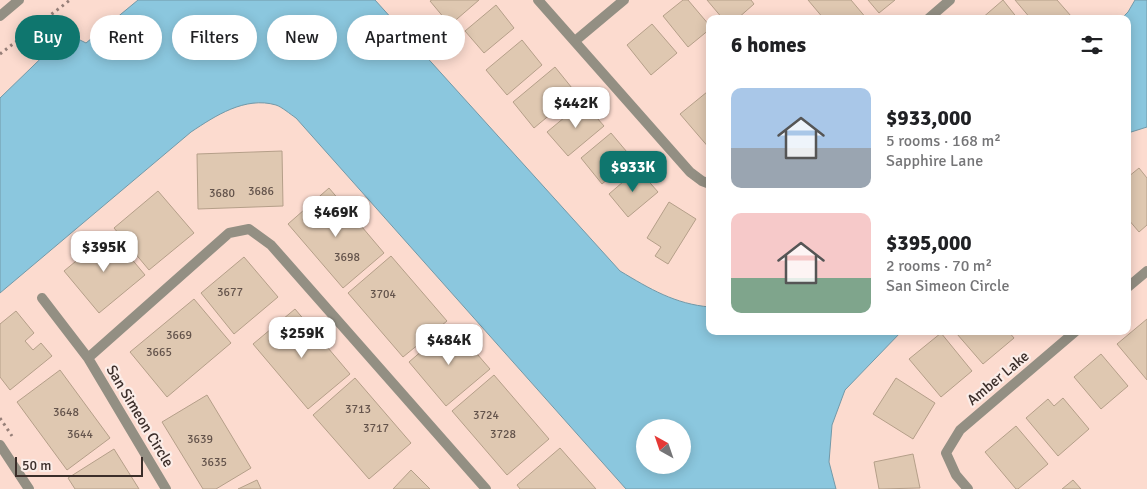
<!DOCTYPE html>
<html lang="en">
<head>
<meta charset="utf-8">
<style>
  :root { --surface:#fff; --page:#f6f6f6; --text:#202124; --muted:#757577; --accent:#0f766e }
  body { margin:0; font-family:Signika,sans-serif; background:var(--page); color:var(--text); height:100vh; display:flex; flex-direction:column; font-size:19px; white-space:nowrap }
  * { box-sizing:border-box; margin:0 }
  p { font-size:16px; color:var(--muted) }
  .icon { flex:none; width:28px; height:28px; fill:none; stroke:currentColor; stroke-width:2; stroke-linecap:round; stroke-linejoin:round }
  .map { position:relative; flex:1; overflow:hidden }
  .details { position:absolute; left:706px; top:15px; width:425px; height:320px; display:flex; flex-direction:column; background:var(--surface); border-radius:10px; box-shadow:0 2px 12px #0003 }
  .details>* { flex:none }
  .hud { position:absolute; left:15px; top:15px; width:475px; height:45px; display:flex; gap:10px }
  .needle { width:32px; rotate:320deg }
  .buttons { position:absolute; left:636px; top:419px; display:grid; gap:10px }
  .buttons a { display:grid; place-items:center; width:55px; height:55px; border-radius:50%; background:var(--surface); box-shadow:0 2px 12px #0003; font-size:25px }
  .scale { position:absolute; left:15px; bottom:12px; width:128px; box-sizing:border-box; padding-left:5px; border:2px solid #3b2e2a; border-top:0; font-size:14px; line-height:18px; white-space:nowrap; color:#3b2e2a; -webkit-text-stroke:4px #fbede8; paint-order:stroke }
  .price { position:absolute; translate:-50% -42px; padding:0 11px; border-radius:10px; background:#fff; color:#222; font-size:16px; line-height:32px; filter:drop-shadow(0 1px 2px #0008) }
  .price::after { content:''; position:absolute; left:50%; top:30px; width:15px; height:11px; margin-left:-8px; background:inherit; clip-path:polygon(0 0,100% 0,50% 100%) }
  .price.on { background:var(--accent); color:#fff }
  ul { padding:0; list-style:none }
  li { display:flex; align-items:center; gap:15px; height:125px; padding:0 25px }
  li span { display:grid; place-items:center; flex:none; width:140px; height:100px; border-radius:10px; color:#555 }
  li>.icon { margin-inline-start:auto }
  span .icon { width:60px; height:60px; fill:#fffc; stroke-width:1 }
  li b { font-size:21px }
  h2 { display:flex; justify-content:space-between; align-items:center; height:60px; padding:0 25px; font-size:21px }
  .chip { padding:0 18px; border-radius:22px; background:var(--surface); box-shadow:0 2px 12px #0003; font-size:18px; line-height:45px }
  .chip.on { background:var(--accent); color:#fff }
  .map>svg:first-child { display:block }
</style>
</head>
<body>
<div class="map">
<svg width="1147" height="489" viewBox="0 0 1147 489">
  <rect width="100%" height="100%" fill="#fcdbcf"/>
  <path fill="#8bc7de" stroke="#7399a8" fill-rule="evenodd" d="M 138,0 L 375,0 L 620,271 C 650,289 675,304 710,307 L 710,331 L 902,331 L 845,390 L 832,425 L 829,462 L 836,489 L 626,489 L 296,118 C 290,114 282,107 276,105 C 245,96 215,116 191,132 L 0,293 L 0,98 L 64,36 L 72,36 L 86,43 ZM 645,428 L 682,428 L 682,465 L 645,465 Z
    M 1135,0 L 1147,0 L 1147,127 L 1128,133 L 1128,19 L 1121,19 L 1128,12 Z"/>
  <path fill="#dfc8b1" stroke="#b59f89" d="M 432,0 L 479,0 L 450,25 L 430,1 Z
    M 683,0 L 688,0 L 710,26 L 710,29 L 688,47 L 663,16 Z
    M 707,0 L 751,0 L 754,4 L 737,19 L 723,19 Z
    M 808,0 L 851,0 L 867,19 L 824,19 Z
    M 868,0 L 895,0 L 879,13 Z
    M 1003,0 L 1018,19 L 981,19 Z
    M 1015,0 L 1057,0 L 1071,16 L 1068,19 L 1031,19 Z
    M 496,5 L 514,28 L 484,53 L 465,31 Z
    M 652,24 L 677,53 L 651,75 L 627,45 Z
    M 522,40 L 542,65 L 507,95 L 486,70 Z
    M 555,67 L 576,93 L 534,128 L 513,102 Z
    M 707,92 L 710,96 L 710,149 L 680,114 Z
    M 583,102 L 604,126 L 568,156 L 547,132 Z
    M 611,133 L 632,158 L 602,184 L 581,158 Z
    M 282,151 L 283,206 L 198,209 L 197,154 Z
    M 1139,168 L 1147,178 L 1147,225 L 1139,232 L 1128,219 L 1128,177 Z
    M 638,169 L 658,192 L 628,217 L 609,194 Z
    M 329,188 L 384,253 L 343,288 L 288,224 Z
    M 158,191 L 194,233 L 149,270 L 114,228 Z
    M 669,202 L 696,219 L 668,264 L 655,256 L 661,247 L 647,238 Z
    M 110,233 L 145,275 L 99,313 L 64,271 Z
    M 391,256 L 447,321 L 403,357 L 348,293 Z
    M 244,257 L 278,297 L 234,334 L 201,293 Z
    M 194,299 L 231,343 L 167,397 L 130,352 Z
    M 295,309 L 350,374 L 308,409 L 253,344 Z
    M 16,311 L 34,333 L 25,341 L 33,350 L 41,343 L 52,356 L 10,390 L 0,377 L 0,324 Z
    M 1147,319 L 1147,380 L 1117,344 Z
    M 452,325 L 490,369 L 446,406 L 409,362 Z
    M 960,331 L 1008,331 L 1014,338 L 983,364 L 957,334 Z
    M 941,333 L 972,371 L 941,397 L 909,359 Z
    M 1101,354 L 1128,386 L 1101,409 L 1074,377 Z
    M 60,370 L 110,438 L 67,470 L 17,402 Z
    M 494,375 L 549,439 L 507,475 L 452,411 Z
    M 355,378 L 411,443 L 369,479 L 313,415 Z
    M 896,378 L 935,403 L 913,439 L 873,414 Z
    M 207,395 L 251,468 L 216,489 L 203,489 L 162,422 Z
    M 1063,398 L 1089,429 L 1058,456 L 1026,418 L 1048,399 L 1054,406 Z
    M 1016,426 L 1048,464 L 1018,489 L 1016,489 L 985,452 Z
    M 560,448 L 596,489 L 520,489 L 517,485 Z
    M 114,449 L 139,489 L 75,489 L 68,478 Z
    M 913,454 L 920,488 L 879,489 L 874,462 Z
    M 411,470 L 430,489 L 393,489 Z
    M 257,480 L 261,489 L 238,489 Z
    M 1073,480 L 1081,489 L 1062,489 Z"/>
  <g fill="none" stroke-linecap="round" stroke-linejoin="round">
    <path stroke="#967f78" stroke-width="3" stroke-dasharray="2.5 4" stroke-linecap="butt" d="M 0,54 L 70,0
      M 0,418 L 12,436"/>
    <path stroke="#938f83" stroke-width="10" d="M 538,0 L 690,172 L 702,181 L 710,184
      M 928,19 L 950,0
      M 575,41 L 624,0
      M 1128,287 L 1147,271
      M 42,298 L 88,358 L 166,489
      M 88,358 L 229,233 L 249,229 L 271,245 L 486,489
      M 0,445 L 29,489
      M 968,489 L 956,475 L 946,453 L 960,430 L 1076,331"/>
    <path stroke="#938f83" stroke-width="10" d="M 0,16 L 19,0"/>
  </g>
  <g text-anchor="middle" dominant-baseline="central" stroke-width="4.5" stroke-linejoin="round" paint-order="stroke">
    <g font-size="12" fill="#64544c">
      <text x="261" y="191">3686</text>
      <text x="222" y="193">3680</text>
      <text x="347" y="257">3698</text>
      <text x="230" y="292">3677</text>
      <text x="383" y="294">3704</text>
      <text x="179" y="335">3669</text>
      <text x="159" y="352">3665</text>
      <text x="358" y="409">3713</text>
      <text x="66" y="412">3648</text>
      <text x="486" y="415">3724</text>
      <text x="376" y="428">3717</text>
      <text x="80" y="434">3644</text>
      <text x="503" y="434">3728</text>
      <text x="200" y="439">3639</text>
      <text x="214" y="462">3635</text>
    </g>
    <g font-size="15" fill="#3b2e2a" stroke="#fbede8">
      <text transform="translate(998 378) rotate(-40)">Amber Lake</text>
      <text transform="translate(140 416) rotate(59)">San Simeon Circle</text>
    </g>
  </g>
</svg>
<div class="buttons">
<a><svg class="needle" viewBox="-14 -14 28 28"><path d="M0-13l5 13h-10z" fill="#e53935"/><path d="M0 13l5-13h-10z" fill="#757577"/></svg></a>
</div>
<div class="scale">50 m</div>
<b class="price" style="left:576px;top:129px">$442K</b>
<b class="price on" style="left:633px;top:193px">$933K</b>
<b class="price" style="left:336px;top:238px">$469K</b>
<b class="price" style="left:104px;top:273px">$395K</b>
<b class="price" style="left:302px;top:359px">$259K</b>
<b class="price" style="left:449px;top:366px">$484K</b>
<div class="hud">
<a class="chip on">Buy</a>
<a class="chip">Rent</a>
<a class="chip">Filters</a>
<a class="chip">New</a>
<a class="chip">Apartment</a>
</div>
<section class="details">
<h2>6 homes<svg class="icon" aria-label="filters" viewBox="0 0 24 24"><path d="M4 7h16M4 17h16"/><circle cx="9" cy="7" r="2"/><circle cx="15" cy="17" r="2"/></svg></h2>
<ul>
<li><span style="background:linear-gradient(#a9c7e8 60%,#9aa5b1 0)"><svg class="icon" aria-label="home" viewBox="0 0 24 24"><path d="M3 11l9-7 9 7M6 9v11h12V9"/></svg></span><div><b>$933,000</b><p>5 rooms · 168 m²</p><p>Sapphire Lane</p></div></li>
<li><span style="background:linear-gradient(#f6c9c9 65%,#7fa58c 0)"><svg class="icon" aria-label="home" viewBox="0 0 24 24"><path d="M3 11l9-7 9 7M6 9v11h12V9"/></svg></span><div><b>$395,000</b><p>2 rooms · 70 m²</p><p>San Simeon Circle</p></div></li>
</ul>
</section>
</div>
</body>
</html>
